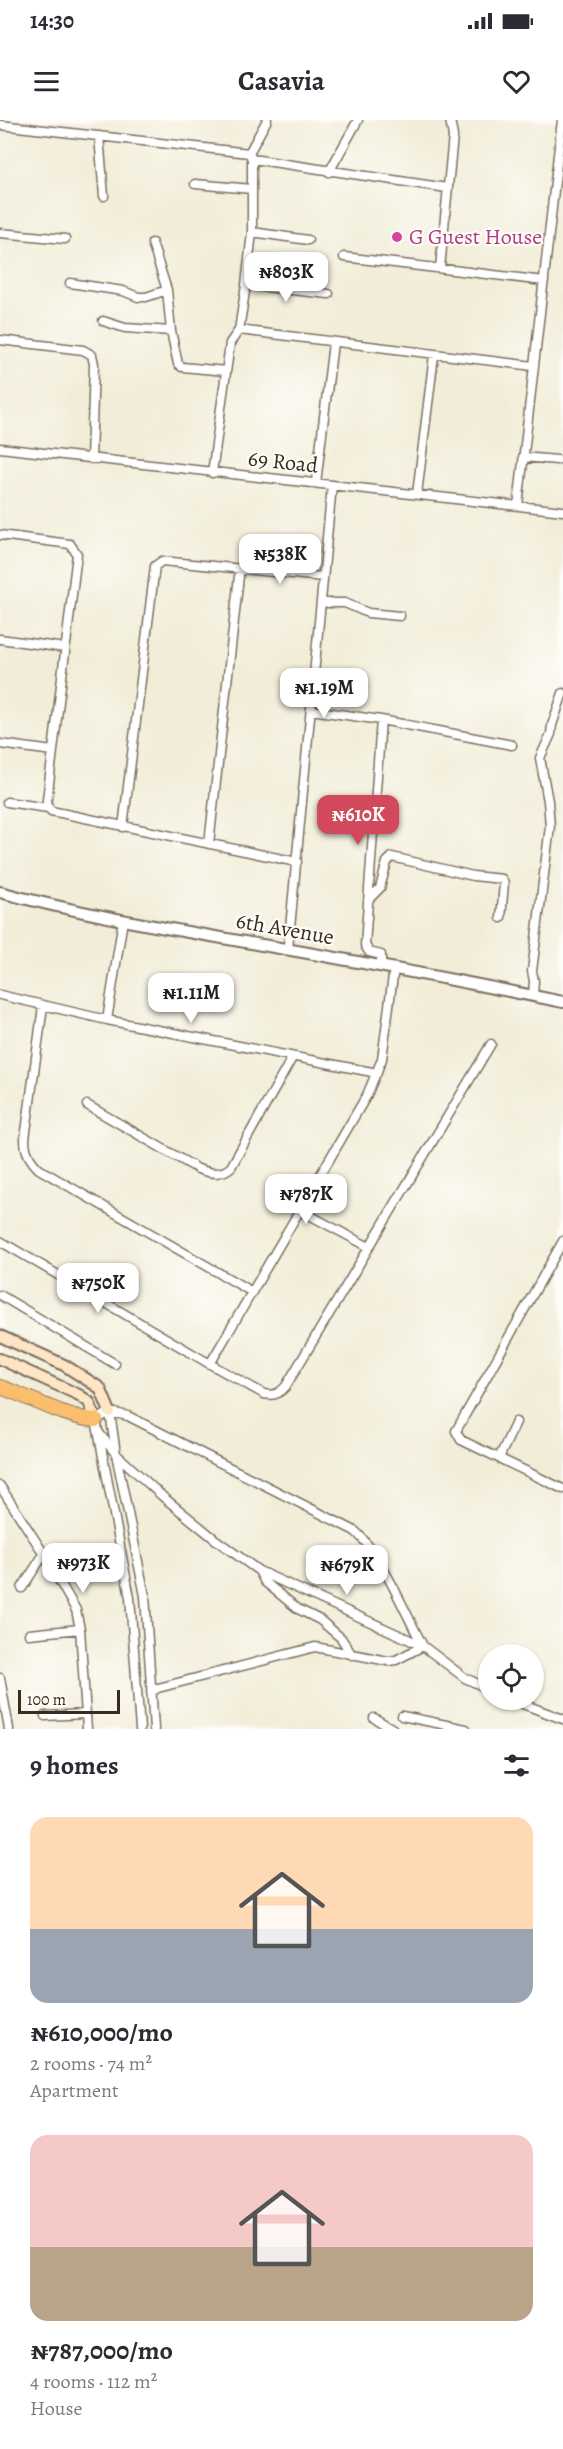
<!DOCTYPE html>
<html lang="en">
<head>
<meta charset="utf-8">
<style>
  :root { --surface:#fff; --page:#f2f2f3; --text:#2b2b33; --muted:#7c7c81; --accent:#d1495b }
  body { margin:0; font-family:Alegreya,serif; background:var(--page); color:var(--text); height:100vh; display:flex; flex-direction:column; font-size:22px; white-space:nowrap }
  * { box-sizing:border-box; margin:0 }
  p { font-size:20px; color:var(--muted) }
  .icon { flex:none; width:33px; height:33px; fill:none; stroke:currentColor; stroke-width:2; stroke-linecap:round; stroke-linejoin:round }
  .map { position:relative; height:1609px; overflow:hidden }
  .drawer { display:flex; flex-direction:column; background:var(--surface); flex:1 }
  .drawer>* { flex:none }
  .fabs { position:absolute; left:478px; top:1524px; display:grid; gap:12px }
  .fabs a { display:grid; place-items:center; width:66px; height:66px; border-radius:50%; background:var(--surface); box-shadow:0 2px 4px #0004; font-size:30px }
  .scale { position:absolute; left:18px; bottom:15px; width:102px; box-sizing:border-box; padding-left:6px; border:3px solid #3b2a1e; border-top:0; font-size:16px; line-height:21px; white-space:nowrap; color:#3b2a1e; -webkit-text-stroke:4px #fdfcf7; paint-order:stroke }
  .price { position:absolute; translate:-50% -51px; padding:0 14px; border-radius:12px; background:#fff; color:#222; font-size:20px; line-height:39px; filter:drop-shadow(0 2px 3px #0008) }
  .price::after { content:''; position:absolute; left:50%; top:36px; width:18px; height:14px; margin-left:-9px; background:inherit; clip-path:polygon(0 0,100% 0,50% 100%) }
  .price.current { background:var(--accent); color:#fff }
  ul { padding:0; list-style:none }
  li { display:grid; align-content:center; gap:12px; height:318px; padding:0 30px }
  li span { display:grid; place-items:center; height:186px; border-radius:18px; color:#555 }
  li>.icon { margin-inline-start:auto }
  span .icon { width:108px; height:108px; fill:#fffc; stroke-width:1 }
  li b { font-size:26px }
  h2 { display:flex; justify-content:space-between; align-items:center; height:72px; padding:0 30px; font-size:26px }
  .status { display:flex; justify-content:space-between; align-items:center; height:42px; padding:0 30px; background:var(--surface); direction:ltr }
  .status svg { height:16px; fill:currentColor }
  header { display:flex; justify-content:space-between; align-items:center; height:78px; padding:0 30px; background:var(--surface); font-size:27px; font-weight:600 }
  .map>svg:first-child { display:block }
</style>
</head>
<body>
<div class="status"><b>14:30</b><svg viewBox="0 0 49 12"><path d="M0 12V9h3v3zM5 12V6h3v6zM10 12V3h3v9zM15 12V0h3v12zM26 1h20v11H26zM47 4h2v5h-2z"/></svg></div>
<header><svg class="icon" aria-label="menu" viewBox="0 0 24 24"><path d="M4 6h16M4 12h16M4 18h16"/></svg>Casavia<svg class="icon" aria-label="heart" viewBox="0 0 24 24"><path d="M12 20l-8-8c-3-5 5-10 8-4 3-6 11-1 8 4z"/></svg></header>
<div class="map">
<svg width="563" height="1609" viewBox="0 0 563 1609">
  <rect width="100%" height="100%" fill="#fdfcf7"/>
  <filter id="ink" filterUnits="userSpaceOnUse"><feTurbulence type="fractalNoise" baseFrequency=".0167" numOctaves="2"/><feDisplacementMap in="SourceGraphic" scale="12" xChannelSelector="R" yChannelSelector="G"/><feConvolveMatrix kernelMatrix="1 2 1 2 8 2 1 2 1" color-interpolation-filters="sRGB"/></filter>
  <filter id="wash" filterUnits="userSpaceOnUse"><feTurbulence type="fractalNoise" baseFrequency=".008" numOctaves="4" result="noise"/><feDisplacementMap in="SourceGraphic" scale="24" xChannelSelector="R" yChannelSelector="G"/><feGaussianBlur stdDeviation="1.35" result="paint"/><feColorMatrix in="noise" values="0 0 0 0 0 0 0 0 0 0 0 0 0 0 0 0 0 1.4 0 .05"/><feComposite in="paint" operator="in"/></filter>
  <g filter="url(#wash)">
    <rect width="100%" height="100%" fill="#f2edd8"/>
  </g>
  <g filter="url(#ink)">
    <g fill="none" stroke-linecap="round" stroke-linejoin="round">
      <g stroke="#7b6e5f" stroke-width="11">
        <path id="minor" d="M 0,5 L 249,33
          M 99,16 L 104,76
          M 252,39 L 447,68
          M 329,52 L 358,0
          M 195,64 L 252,69
          M 252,112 L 308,120
          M 0,113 L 65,119
          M 152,123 L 167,170 L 171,211 L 178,244 L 182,247 L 226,251
          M 344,137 L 544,161
          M 440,148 L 453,16 L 450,0
          M 70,163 L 123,171 L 138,177 L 146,177 L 167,170
          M 246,165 L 329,174
          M 103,201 L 125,208 L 171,211
          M 239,210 L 533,246
          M 0,220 L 83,230 L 92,235 L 94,244 L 91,339
          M 0,328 L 563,391
          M 523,337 L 557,340
          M 212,353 L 229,231 L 230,223 L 239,210 L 246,165 L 252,112 L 252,39 L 249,33 L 267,0
          M 316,363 L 333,223
          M 417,374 L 434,235
          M 518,386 L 562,0
          M 0,415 L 70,424 L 77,434 L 47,680 L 47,685 L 51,691 L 297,742
          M 321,483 L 345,483 L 368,493 L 400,496
          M 0,519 L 65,528
          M 311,590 L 381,600 L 512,625
          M 0,624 L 53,631
          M 7,682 L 48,688
          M 123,707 L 155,446 L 162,441 L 323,457
          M 209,724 L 240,447
          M 368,780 L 380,768 L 387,742 L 392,737 L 473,756 L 502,759 L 504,763 L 501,798
          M 288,829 L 332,365
          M 381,846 L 381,835 L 369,832 L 365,825 L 381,600
          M 0,875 L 107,900 L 377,953
          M 533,876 L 534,861 L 532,851 L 550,706 L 548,681 L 540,638 L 551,614 L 552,605 L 563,573
          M 43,886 L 25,1019 C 25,1032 30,1040 39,1049 L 252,1172
          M 107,900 L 123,800
          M 87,985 L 198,1049 C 209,1053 221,1056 231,1047 L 292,938
          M 300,1090 L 369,1127
          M 0,1121 L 210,1244 L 264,1274 C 274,1276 279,1274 286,1266 L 491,924
          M 563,1121 L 456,1311 L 461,1320 L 563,1369
          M 0,1175 L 115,1244
          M 210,1244 L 367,975 L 382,939 L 394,848
          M 110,1292 L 116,1334 L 145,1476 L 154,1609
          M 99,1313 L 116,1334 L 162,1376 L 216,1420 L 259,1451 L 423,1526
          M 499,1338 L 516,1302
          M 0,1366 L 44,1434 L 76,1490 L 80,1509 L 87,1609
          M 259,1451 L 265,1462 L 298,1489 L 320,1500 L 341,1518 L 352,1535
          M 22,1468 L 44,1434
          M 29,1514 L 80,1509
          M 0,1558 L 9,1609
          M 151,1572 L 158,1568 L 315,1527 L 388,1541 L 396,1540 L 423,1526 L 465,1558 L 489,1569
          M 512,1580 L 563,1599
          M 45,1596 L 86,1594
          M 402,1596 L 466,1609
          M 374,1598 L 393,1609
          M 140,1609 L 130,1478 L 96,1300 L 110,1292 L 128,1296 L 355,1411 C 382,1435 405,1493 423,1526"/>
      </g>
      <g stroke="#7b6e5f" stroke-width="14">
        <path id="tertiary" d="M 0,772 C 88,796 178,810 268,826 C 367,843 465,862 563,882"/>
      </g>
      <g stroke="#7b6e5f" stroke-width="14">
        <path id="secondary" d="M 0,1216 L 64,1245 L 100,1268 L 110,1292
          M 0,1239 L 79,1275 L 89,1282 L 96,1300"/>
      </g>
      <g stroke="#7b6e5f" stroke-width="16">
        <path id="trunk" d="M 0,1267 C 30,1277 65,1298 96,1300"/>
      </g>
      <use href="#minor" stroke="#fff" stroke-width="8"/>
      <use href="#tertiary" stroke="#fff" stroke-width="10"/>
      <use href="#secondary" stroke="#fde5c5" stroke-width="10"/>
      <use href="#trunk" stroke="#fabe6d" stroke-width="14"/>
    </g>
  </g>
  <circle fill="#d1479c" stroke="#fdfcf7" stroke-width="2" cx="397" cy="117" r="6"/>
  <g text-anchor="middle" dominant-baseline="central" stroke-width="4.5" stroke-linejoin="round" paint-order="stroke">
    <g font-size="22" fill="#b23c85" stroke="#fdfcf7" text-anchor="start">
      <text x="409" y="117">G Guest House</text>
    </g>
    <g font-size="22" fill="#3b2a1e" stroke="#fdfcf7">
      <text transform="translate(283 342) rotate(6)">69 Road</text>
      <text transform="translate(285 809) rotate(10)">6th Avenue</text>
    </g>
  </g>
</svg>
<div class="fabs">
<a><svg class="icon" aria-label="locate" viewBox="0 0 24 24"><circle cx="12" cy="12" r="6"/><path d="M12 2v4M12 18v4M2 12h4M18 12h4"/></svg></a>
</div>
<div class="scale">100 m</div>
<b class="price" style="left:286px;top:183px">₦803K</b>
<b class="price" style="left:280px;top:465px">₦538K</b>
<b class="price" style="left:324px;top:599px">₦1.19M</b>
<b class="price current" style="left:358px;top:726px">₦610K</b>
<b class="price" style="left:191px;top:904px">₦1.11M</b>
<b class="price" style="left:306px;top:1105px">₦787K</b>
<b class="price" style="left:98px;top:1194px">₦750K</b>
<b class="price" style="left:83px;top:1474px">₦973K</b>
<b class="price" style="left:347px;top:1476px">₦679K</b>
</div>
<section class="drawer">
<h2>9 homes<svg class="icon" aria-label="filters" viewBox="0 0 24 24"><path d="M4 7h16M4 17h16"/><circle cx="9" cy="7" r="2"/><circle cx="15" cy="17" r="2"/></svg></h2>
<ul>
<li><span style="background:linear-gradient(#ffd9b3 60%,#9aa5b1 0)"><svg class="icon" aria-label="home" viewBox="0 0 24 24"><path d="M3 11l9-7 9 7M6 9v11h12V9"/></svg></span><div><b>₦610,000/mo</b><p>2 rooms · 74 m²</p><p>Apartment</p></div></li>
<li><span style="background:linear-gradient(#f6c9c9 60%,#b9a48a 0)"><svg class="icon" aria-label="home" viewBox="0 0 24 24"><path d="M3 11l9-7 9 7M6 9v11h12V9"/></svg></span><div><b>₦787,000/mo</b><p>4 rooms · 112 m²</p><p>House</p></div></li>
</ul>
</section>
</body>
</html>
